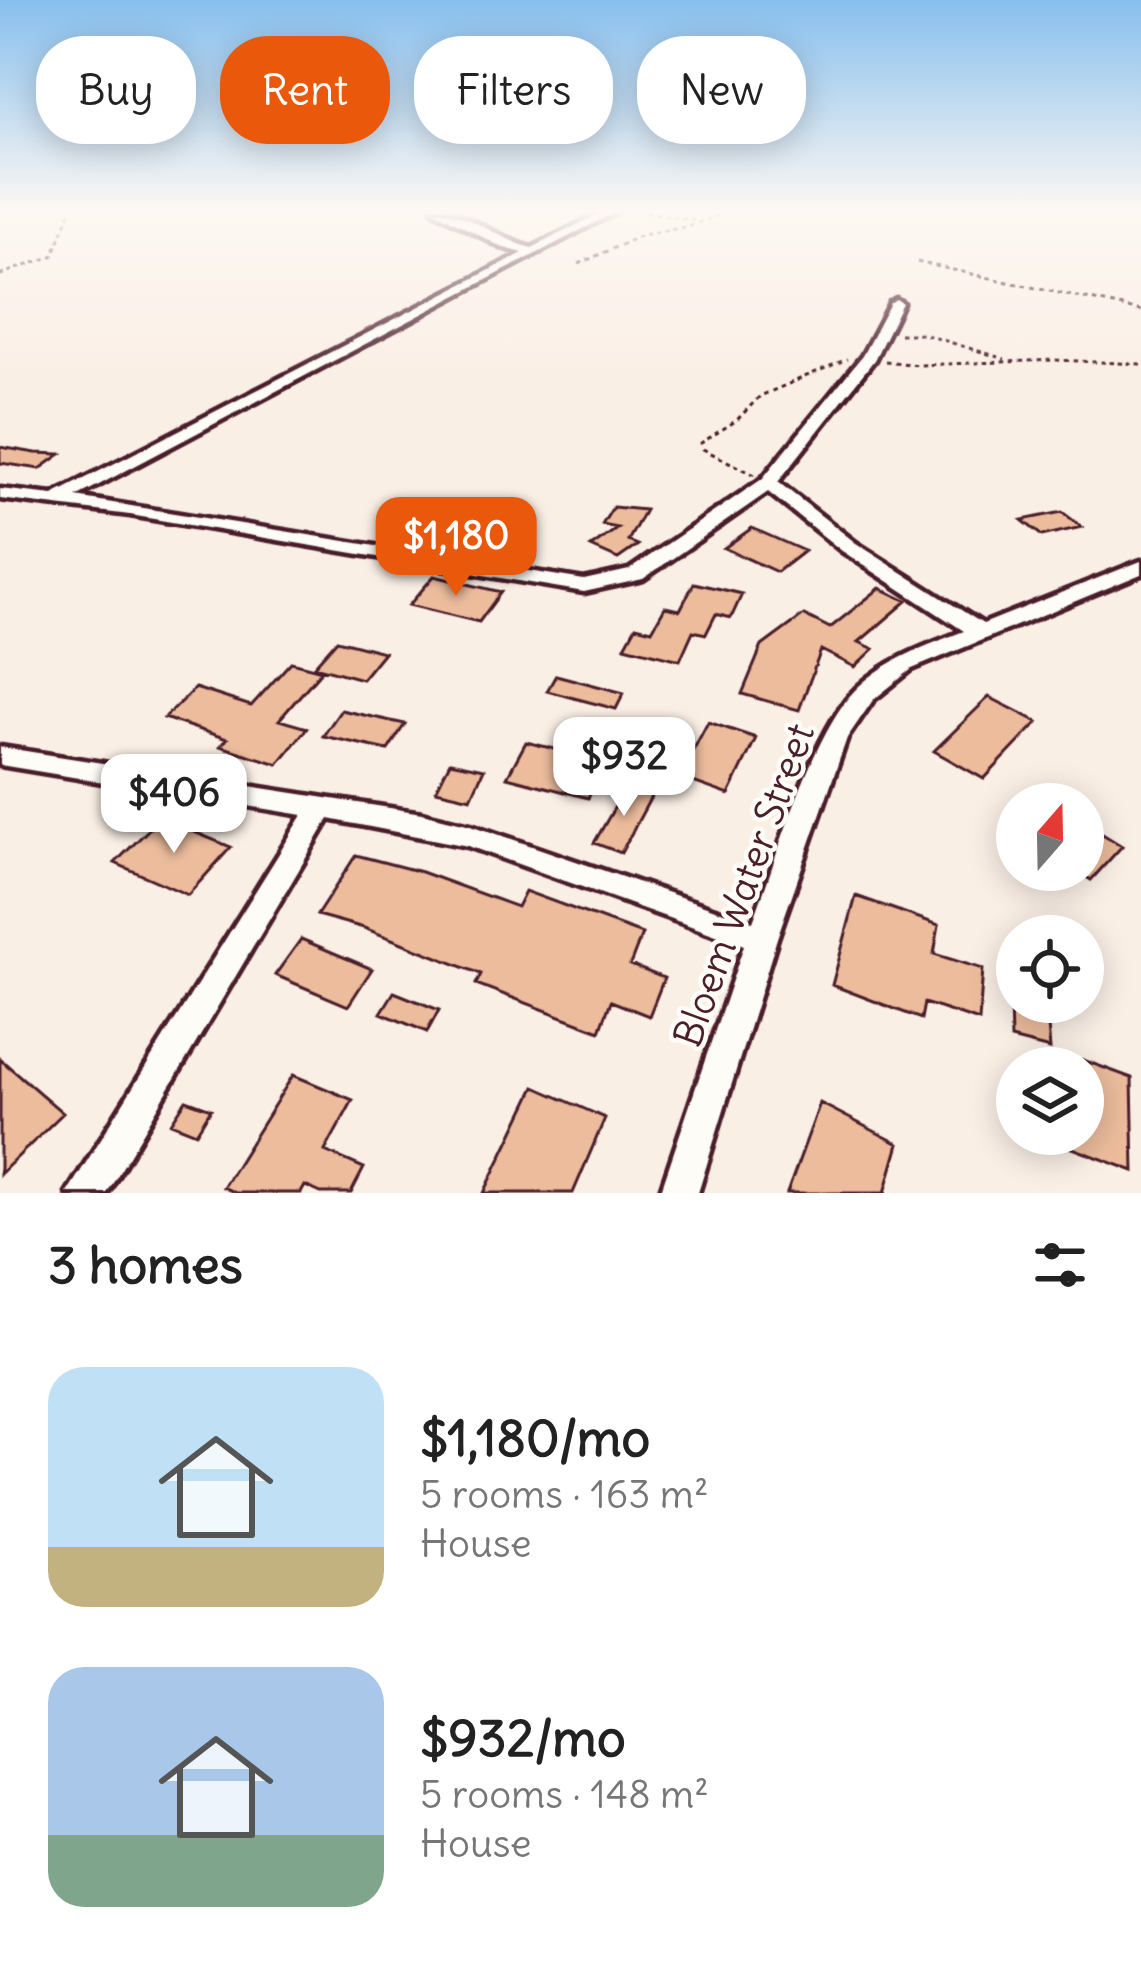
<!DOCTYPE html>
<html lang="en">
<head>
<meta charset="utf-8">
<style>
  :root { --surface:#fff; --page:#f2f2f2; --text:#222; --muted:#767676; --accent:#ea580c }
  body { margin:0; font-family:Delius,sans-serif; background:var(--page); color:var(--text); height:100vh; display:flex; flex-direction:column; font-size:45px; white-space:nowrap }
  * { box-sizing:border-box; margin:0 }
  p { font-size:39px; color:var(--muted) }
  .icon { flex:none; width:66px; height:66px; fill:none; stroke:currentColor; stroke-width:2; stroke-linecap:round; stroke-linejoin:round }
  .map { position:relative; height:1193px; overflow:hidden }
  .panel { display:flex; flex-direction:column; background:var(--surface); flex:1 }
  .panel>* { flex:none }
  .banner { position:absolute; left:36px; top:36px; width:1071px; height:108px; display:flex; gap:24px }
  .needle { width:78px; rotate:20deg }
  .fabs { position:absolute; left:996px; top:783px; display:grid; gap:24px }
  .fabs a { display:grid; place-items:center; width:108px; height:108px; border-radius:50%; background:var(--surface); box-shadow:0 6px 30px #0003; font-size:60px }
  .price { position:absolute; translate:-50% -102px; padding:0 27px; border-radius:24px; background:#fff; color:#222; font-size:39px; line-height:78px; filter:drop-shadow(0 3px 6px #0008) }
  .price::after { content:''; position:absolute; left:50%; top:72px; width:36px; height:27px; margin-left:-18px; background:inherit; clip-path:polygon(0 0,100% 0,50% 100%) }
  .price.on { background:var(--accent); color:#fff }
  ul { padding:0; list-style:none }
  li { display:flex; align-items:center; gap:36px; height:300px; padding:0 48px }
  li span { display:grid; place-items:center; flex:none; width:336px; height:240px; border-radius:36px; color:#555 }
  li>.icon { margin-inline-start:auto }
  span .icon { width:144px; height:144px; fill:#fffc; stroke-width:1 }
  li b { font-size:51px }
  h2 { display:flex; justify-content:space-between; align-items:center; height:144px; padding:0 48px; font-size:51px }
  .tag { padding:0 42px; border-radius:48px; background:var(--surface); box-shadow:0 6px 30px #0003; font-size:42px; line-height:108px }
  .tag.on { background:var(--accent); color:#fff }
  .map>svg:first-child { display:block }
</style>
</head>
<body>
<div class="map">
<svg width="1141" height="1193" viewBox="0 0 1141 1193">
  <rect width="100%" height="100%" fill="#faefe5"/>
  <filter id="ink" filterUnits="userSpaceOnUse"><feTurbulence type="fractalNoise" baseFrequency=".00833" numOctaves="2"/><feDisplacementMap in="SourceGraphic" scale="24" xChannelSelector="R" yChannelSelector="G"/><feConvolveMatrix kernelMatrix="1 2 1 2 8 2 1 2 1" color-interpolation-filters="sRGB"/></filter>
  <g filter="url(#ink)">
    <path fill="#ecbc9d" stroke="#4a1f2b" stroke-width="3" d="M 0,447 L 36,453 L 61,454 L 40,469 L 0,463 Z
      M 613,507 L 645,510 L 628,541 L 638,545 L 618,559 L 591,547 L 618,528 L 602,525 Z
      M 1062,512 L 1082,527 L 1042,536 L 1022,520 Z
      M 752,528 L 804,551 L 777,572 L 724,548 Z
      M 434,576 L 501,592 L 479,622 L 409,605 Z
      M 694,583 L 742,594 L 731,618 L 716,614 L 706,634 L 693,631 L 680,660 L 625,646 L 636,626 L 652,630 L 665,607 L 680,610 Z
      M 880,588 L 907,601 L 859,642 L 874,649 L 855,667 L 821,650 L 799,710 L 742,694 L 762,646 L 804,615 L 830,628 Z
      M 337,640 L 384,652 L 362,679 L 314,666 Z
      M 291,662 L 322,670 L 279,720 L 307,728 L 278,764 L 220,746 L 227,739 L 164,718 L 195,688 L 251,706 Z
      M 556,675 L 624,693 L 616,709 L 547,691 Z
      M 989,697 L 1038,722 L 984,779 L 934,751 Z
      M 341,710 L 405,724 L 388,750 L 323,736 Z
      M 708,722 L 756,738 L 729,795 L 679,777 Z
      M 526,742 L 604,761 L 588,798 L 507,777 Z
      M 450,762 L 484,769 L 471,798 L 436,790 Z
      M 628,784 L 653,793 L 621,853 L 594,843 Z
      M 160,818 L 231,847 L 188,895 L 115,863 Z
      M 1083,822 L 1122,846 L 1091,880 L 1083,875 Z
      M 356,855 L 421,872 L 517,907 L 525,891 L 642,934 L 630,965 L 664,978 L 649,1016 L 611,1001 L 600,1031 L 476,984 L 481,974 L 364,928 L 317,915 Z
      M 856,896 L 939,925 L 934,954 L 983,969 L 979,1021 L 924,1003 L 921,1019 L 832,985 Z
      M 301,939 L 372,969 L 348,1006 L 275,975 Z
      M 394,992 L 439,1010 L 427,1032 L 381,1013 Z
      M 1010,1002 L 1046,1002 L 1050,1049 L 1011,1039 Z
      M 0,1059 L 63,1113 L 0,1174 Z
      M 1083,1060 L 1132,1078 L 1134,1171 L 1067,1146 L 1067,1134 L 1083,1134 Z
      M 293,1075 L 353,1100 L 325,1151 L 364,1168 L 351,1193 L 321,1193 L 305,1186 L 301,1193 L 236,1193 L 223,1187 Z
      M 535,1087 L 605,1118 L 573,1193 L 484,1193 Z
      M 186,1100 L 211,1109 L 196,1133 L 171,1123 Z
      M 820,1103 L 899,1144 L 885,1193 L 787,1193 Z"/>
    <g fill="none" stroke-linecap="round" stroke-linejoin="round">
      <g stroke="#4a1f2b" stroke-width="9">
        <path id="minor" d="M 433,210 C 464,210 500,240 532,248 L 606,210 L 619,210 L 76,497 L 584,580 L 629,570 L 762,479 L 862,356 L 890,303 L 896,299 L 902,303 L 874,360 L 778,482 L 856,543 L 983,624 L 1141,561 L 1141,574 L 912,669 L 873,700 L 847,738 L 777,938 L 698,1193 L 660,1193 L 744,945 L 468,846 L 329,819 L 107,1193 L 67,1193 L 303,815 L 0,765 L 0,747 L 422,813 L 471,825 L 753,922 C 777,858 812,731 858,687 C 888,659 926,646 964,631 L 842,551 L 768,492 L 643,579 L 584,592 L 130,515 L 0,499 L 0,489 L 53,495 L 523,253 L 501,247 Z"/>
      </g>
      <path stroke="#4a1f2b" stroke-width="3" stroke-dasharray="4.5 4.5" stroke-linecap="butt" d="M 637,210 L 698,221
        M 917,262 L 1141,311
        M 579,264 L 642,235 L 690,226 L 732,210
        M 0,275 L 53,256 L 71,210
        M 899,334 L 923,334 L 1005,359
        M 885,361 L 918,365 L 1056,360 L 1141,364
        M 755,475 L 703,449 L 701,443 L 737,420 L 760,396 L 847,359"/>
      <use href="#minor" fill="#fdfcf7" fill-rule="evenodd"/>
    </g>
  </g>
  <linearGradient id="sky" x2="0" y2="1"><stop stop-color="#87bfee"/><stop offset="0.56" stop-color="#fdf8f3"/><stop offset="1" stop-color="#fdf8f3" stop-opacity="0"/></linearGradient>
  <rect width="1141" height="377" fill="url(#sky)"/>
  <g text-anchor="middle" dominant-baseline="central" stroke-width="9" stroke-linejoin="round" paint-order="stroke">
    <g font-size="39" fill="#4a1f2b" stroke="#fdfcf7">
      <text transform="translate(744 885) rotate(-70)">Bloem Water Street</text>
    </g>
  </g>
</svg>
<div class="fabs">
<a><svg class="needle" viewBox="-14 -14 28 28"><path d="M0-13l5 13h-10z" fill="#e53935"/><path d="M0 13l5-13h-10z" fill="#767676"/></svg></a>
<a><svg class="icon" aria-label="locate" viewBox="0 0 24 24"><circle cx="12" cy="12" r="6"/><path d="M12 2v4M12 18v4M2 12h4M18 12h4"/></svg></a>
<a><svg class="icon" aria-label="layers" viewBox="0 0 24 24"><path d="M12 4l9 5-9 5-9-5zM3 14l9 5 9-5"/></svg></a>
</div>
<b class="price on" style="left:456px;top:599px">$1,180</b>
<b class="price" style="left:624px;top:819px">$932</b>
<b class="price" style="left:174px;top:856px">$406</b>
<div class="banner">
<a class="tag">Buy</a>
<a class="tag on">Rent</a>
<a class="tag">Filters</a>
<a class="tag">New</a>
</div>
</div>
<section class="panel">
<h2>3 homes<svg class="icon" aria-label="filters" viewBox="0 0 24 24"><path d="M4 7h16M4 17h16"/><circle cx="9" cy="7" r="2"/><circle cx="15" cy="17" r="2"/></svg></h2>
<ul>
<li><span style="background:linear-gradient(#bfe0f5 75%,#c2b280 0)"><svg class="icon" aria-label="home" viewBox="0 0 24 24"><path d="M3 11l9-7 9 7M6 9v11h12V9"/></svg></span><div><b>$1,180/mo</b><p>5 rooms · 163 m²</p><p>House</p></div></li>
<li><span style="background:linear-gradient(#a9c7e8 70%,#7fa58c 0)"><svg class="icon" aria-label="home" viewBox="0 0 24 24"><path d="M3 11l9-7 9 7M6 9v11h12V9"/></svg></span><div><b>$932/mo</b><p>5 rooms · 148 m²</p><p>House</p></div></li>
</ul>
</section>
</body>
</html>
